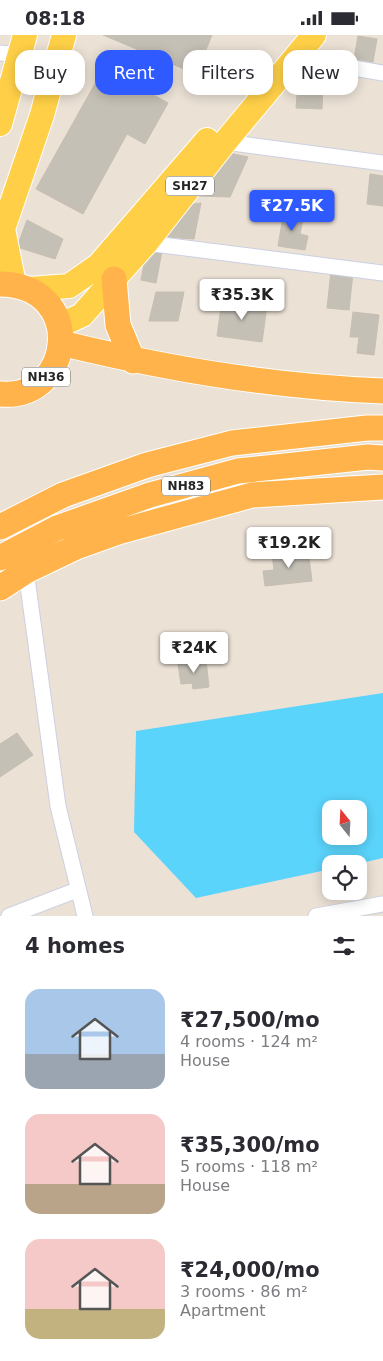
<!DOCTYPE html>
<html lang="en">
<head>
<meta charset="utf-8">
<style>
  :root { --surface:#fff; --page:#f7f7f7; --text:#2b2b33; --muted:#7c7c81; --accent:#2f5aff }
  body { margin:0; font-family:"DejaVu Sans",sans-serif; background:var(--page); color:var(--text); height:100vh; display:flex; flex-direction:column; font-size:19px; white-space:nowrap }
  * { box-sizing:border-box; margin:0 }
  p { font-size:16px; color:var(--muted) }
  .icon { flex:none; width:28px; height:28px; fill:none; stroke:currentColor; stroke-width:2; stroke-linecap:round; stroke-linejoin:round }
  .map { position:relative; height:881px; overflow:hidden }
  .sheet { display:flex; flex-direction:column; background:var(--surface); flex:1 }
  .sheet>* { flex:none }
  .guide { position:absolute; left:15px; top:15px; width:354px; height:45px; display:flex; gap:10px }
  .needle { width:32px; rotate:342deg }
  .controls { position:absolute; left:322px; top:765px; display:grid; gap:10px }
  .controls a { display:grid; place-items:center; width:45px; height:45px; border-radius:10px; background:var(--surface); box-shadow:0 2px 12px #0003; font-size:25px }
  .price { position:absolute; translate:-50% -42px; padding:0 11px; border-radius:5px; background:#fff; color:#222; font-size:16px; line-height:32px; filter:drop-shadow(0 1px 2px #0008) }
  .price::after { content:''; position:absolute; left:50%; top:30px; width:15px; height:11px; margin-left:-8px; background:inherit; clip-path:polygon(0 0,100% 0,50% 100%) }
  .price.selected { background:var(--accent); color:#fff }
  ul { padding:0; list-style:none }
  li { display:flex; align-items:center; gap:15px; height:125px; padding:0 25px }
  li span { display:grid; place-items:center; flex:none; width:140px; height:100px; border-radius:15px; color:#555 }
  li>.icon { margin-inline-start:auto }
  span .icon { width:60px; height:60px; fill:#fffc; stroke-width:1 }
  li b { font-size:21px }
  h2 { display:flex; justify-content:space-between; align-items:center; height:60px; padding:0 25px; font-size:21px }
  .tag { padding:0 18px; border-radius:15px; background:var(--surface); box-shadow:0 2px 12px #0003; font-size:18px; line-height:45px }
  .tag.selected { background:var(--accent); color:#fff }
  .status { display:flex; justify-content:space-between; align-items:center; height:35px; padding:0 25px; background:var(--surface); direction:ltr }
  .status svg { height:14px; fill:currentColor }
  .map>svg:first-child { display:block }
</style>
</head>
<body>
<div class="status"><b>08:18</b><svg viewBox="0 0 49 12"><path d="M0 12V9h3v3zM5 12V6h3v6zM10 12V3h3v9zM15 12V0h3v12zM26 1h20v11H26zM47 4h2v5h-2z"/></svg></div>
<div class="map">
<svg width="383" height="881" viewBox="0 0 383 881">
  <rect width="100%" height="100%" fill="#ebe1d5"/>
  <path fill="#5bd4fb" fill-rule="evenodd" d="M 383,658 L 383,823 L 357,829 L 331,829 L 331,834 L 196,863 L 134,797 L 136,696 ZM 331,774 L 359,774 L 359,801 L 331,801 Z"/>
  <path fill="#c5c0b5" stroke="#c6beb0" d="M 103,0 L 212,0 L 196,39 Z
    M 358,1 L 377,4 L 373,27 L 354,24 Z
    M 110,22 L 156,47 L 150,58 L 168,68 L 145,109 L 127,99 L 83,179 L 36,154 Z
    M 298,46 L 323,47 L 322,74 L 296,73 Z
    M 229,118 L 248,122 L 230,162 L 198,161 Z
    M 370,139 L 383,141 L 383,171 L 367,169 Z
    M 201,168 L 194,204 L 165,202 L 193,169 Z
    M 284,176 L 304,179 L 300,199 L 308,201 L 305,215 L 278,211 Z
    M 27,185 L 63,204 L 55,224 L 17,212 Z
    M 147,213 L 162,216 L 156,248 L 141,245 Z
    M 331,236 L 353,238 L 349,275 L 327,273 Z
    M 156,257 L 184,257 L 178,286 L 149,286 Z
    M 222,265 L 267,271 L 262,307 L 217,301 Z
    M 353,277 L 379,280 L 374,320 L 357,318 L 359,302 L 350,302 Z
    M 308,514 L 312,546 L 265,551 L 263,536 L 274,535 L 272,519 Z
    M 206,625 L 209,652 L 193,654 L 192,648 L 181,649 L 178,629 Z
    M 17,698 L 33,720 L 0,742 L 0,709 Z"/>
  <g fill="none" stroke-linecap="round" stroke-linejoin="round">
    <g stroke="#cbd0e2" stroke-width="17">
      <path id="minor" d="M 0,18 L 20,20
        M 296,23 L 383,38
        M 225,107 L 383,128
        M 146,208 L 383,238
        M 26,536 L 58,771 L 85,881
        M 9,881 L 77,855
        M 316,881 L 383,869"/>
    </g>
    <g stroke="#fff" stroke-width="26">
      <path id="primary" d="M 0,89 L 25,0
        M 14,249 L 3,194 L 42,80 L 64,0
        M 30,254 L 69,251 L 98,231 L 207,105
        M 57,283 L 67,287 L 82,280 L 146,208 L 225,107 L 314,0"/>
    </g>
    <g stroke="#fff" stroke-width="27">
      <path id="trunk" d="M 114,244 L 118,290 L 133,326
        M 0,249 C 87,250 74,366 0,359
        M 61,308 C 167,334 274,352 383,356
        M 0,492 L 63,460 L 147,430 L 232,408 L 367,393 L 383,393
        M 0,523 L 57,493 L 150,460 L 238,436 L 368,422 L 383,423
        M 0,553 L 26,536 L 76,512 L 118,497 L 252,460 L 383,452"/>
    </g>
    <use href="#minor" stroke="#fff" stroke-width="15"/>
    <use href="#primary" stroke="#ffd047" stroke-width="24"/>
    <use href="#trunk" stroke="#ffb34a" stroke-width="25"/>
  </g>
  <g text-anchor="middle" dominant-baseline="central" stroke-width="4.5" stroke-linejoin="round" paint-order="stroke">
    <g fill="#fff" stroke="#676767" stroke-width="1">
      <rect x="166" y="141.5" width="48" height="19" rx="4"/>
      <rect x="22" y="332.5" width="48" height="19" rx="4"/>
      <rect x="162" y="441.5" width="48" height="19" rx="4"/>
    </g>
    <g font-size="12" font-weight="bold" fill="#262626">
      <text x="190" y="151">SH27</text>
      <text x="46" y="342">NH36</text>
      <text x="186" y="451">NH83</text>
    </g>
  </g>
</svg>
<div class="controls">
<a><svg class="needle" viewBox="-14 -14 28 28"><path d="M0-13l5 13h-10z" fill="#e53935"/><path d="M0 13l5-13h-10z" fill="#7c7c81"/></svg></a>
<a><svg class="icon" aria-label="locate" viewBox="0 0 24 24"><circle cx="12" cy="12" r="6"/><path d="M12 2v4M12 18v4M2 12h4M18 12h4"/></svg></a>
</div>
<b class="price selected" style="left:292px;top:197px">₹27.5K</b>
<b class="price" style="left:242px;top:286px">₹35.3K</b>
<b class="price" style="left:289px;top:534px">₹19.2K</b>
<b class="price" style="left:194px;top:639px">₹24K</b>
<div class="guide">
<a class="tag">Buy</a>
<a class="tag selected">Rent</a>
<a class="tag">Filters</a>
<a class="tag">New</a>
</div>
</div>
<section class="sheet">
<h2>4 homes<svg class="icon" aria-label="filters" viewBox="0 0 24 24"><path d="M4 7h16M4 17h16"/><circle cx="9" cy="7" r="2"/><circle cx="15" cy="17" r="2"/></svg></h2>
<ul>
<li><span style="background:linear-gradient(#a9c7e8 65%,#9aa5b1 0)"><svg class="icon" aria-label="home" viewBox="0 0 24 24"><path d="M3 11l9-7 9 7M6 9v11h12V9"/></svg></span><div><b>₹27,500/mo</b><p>4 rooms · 124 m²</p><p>House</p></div></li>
<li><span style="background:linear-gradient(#f6c9c9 70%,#b9a48a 0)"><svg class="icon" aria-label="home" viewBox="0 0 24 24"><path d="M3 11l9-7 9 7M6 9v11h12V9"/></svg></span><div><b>₹35,300/mo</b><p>5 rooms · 118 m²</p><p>House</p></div></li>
<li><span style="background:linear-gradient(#f6c9c9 70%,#c2b280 0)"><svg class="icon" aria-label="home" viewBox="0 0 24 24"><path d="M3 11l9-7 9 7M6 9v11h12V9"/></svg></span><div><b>₹24,000/mo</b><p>3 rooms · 86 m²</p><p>Apartment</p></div></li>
</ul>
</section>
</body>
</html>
